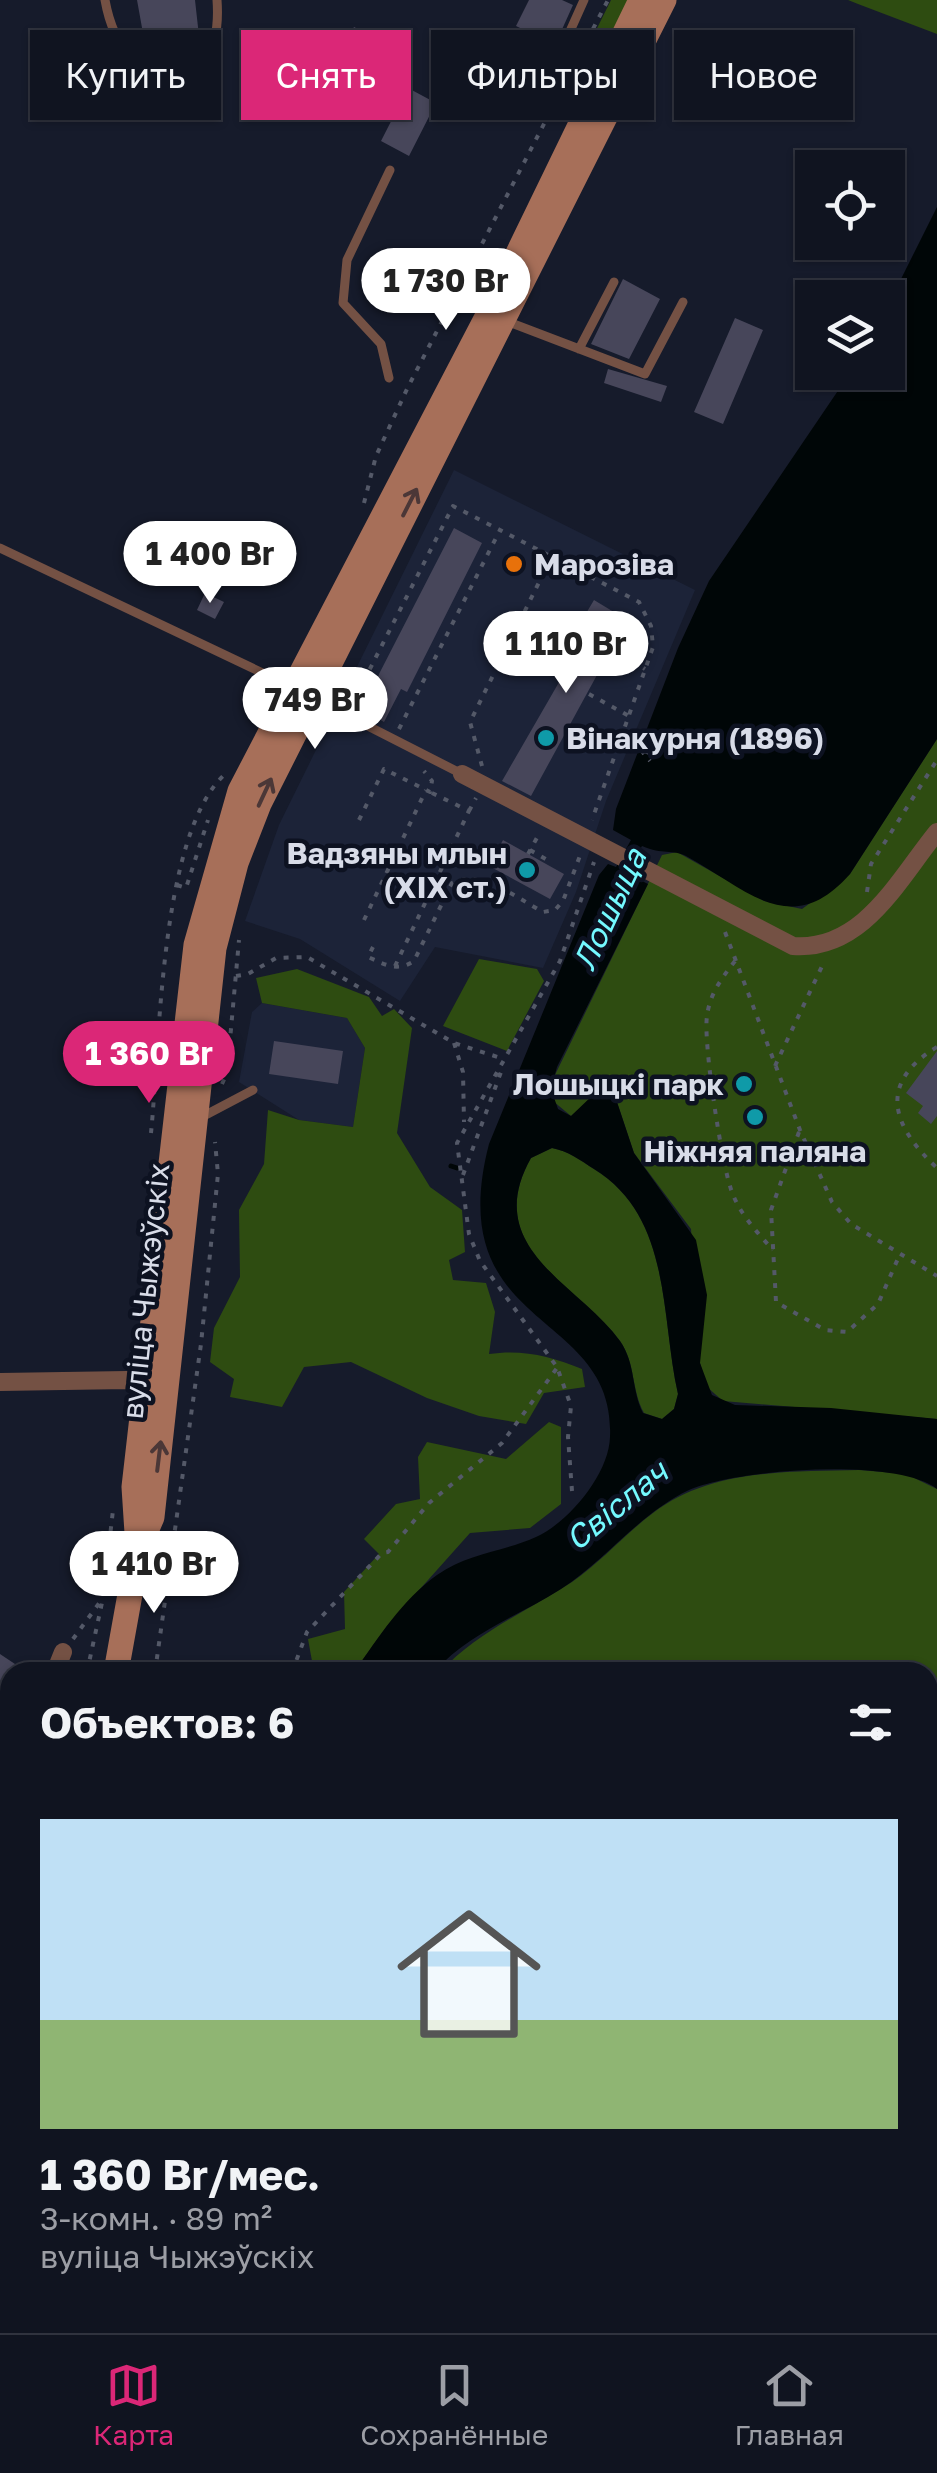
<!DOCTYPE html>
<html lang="ru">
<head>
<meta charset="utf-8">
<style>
  :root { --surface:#101420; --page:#191d29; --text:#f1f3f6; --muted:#9c9ea5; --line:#30333e; --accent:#db2777 }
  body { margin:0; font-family:"Golos Text",sans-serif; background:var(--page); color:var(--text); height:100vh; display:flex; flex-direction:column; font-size:38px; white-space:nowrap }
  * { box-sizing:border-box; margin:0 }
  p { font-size:32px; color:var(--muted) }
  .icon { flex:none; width:55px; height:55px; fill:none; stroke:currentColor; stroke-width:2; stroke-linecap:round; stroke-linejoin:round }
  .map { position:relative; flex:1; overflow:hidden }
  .details { position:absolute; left:0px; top:1662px; width:938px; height:672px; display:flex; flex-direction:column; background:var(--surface); border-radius:30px 30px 0 0; box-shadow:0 2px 8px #0004,0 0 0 2px var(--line) }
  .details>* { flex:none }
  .guide { position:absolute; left:30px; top:30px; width:878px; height:90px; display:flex; gap:20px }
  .controls { position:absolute; left:795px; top:150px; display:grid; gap:20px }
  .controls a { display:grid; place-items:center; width:110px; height:110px; border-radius:0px; background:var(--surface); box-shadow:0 2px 8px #0004,0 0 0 2px var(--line); font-size:50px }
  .price { position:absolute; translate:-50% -85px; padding:0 22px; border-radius:35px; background:#fff; color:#222; font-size:32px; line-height:65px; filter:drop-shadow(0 2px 5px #0008) }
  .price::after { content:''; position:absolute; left:50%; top:60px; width:30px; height:22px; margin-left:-15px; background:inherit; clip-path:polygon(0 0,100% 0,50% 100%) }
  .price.active { background:var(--accent); color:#fff }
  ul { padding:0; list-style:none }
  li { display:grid; align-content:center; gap:20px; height:530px; padding:0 40px }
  li span { display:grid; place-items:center; height:310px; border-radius:0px; color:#555 }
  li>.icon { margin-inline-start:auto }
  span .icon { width:180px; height:180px; fill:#fffc; stroke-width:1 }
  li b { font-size:42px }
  h2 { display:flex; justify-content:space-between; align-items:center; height:120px; padding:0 40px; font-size:42px }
  .pill { padding:0 35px; border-radius:0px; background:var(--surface); box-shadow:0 2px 8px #0004,0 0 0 2px var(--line); font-size:35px; line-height:90px }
  .pill.active { background:var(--accent); color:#fff }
  .menu { display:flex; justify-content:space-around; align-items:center; height:140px; border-top:2px solid var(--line); background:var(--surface); font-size:28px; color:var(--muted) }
  .menu a { display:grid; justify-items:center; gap:5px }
  .menu .active { color:var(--accent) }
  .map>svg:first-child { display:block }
</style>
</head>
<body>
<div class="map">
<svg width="937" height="2333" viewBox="0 0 937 2333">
  <rect width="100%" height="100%" fill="#161b2b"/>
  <path fill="#1c2338" d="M 454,470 L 695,590 L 606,801 L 576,892 L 543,968 L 435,947 L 400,1001 L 300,939 L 245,921 L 279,825 Z
    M 262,1003 L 347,1018 L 365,1048 L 353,1127 L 299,1120 L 239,1082 L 252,1012 Z"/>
  <path fill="#2e4c11" d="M 611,0 L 628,0 L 581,105 L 561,101 Z
    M 848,0 L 937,0 L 937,34 L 858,4 Z
    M 937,739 L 937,1419 L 723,1401 L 707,1387 L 700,1363 L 691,1229 L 634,1153 L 614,1093 L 601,1090 L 571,1116 L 553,1101 L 553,1079 L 662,855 L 677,852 L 764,901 L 802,909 L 850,874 Z
    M 479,959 L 537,969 L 544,981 L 507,1051 L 443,1026 Z
    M 297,969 L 369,997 L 382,1016 L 394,1009 L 412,1028 L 397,1133 L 430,1187 L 462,1210 L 465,1252 L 449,1260 L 453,1280 L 486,1283 L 495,1312 L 489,1354 C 522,1349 551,1356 582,1369 L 585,1387 L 544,1393 L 526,1424 L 479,1416 L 427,1398 L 351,1362 L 304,1367 L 282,1407 L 230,1397 L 234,1379 L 210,1362 L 214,1328 L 240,1277 L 239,1210 L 264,1164 L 268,1110 L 299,1120 L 353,1127 L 365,1048 L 347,1018 L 262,1003 L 256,978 Z
    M 552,1148 C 568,1151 580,1160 594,1169 C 672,1217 660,1314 678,1394 L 674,1409 L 662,1419 L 644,1413 C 631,1389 636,1364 620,1341 C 579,1284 480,1249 531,1158 Z
    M 549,1422 L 561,1427 L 561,1504 L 530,1528 L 470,1533 L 387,1626 L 354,1672 L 314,1672 L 308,1639 L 345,1629 L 344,1592 L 379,1554 L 364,1539 L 396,1504 L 420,1499 L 418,1457 L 427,1442 L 506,1459 Z
    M 859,1470 L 906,1474 L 937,1489 L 937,2333 L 184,2333 L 185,2325 L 928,2325 L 928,1672 L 440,1672 C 478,1631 526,1612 572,1582 C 601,1562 625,1534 653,1513 C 711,1468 790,1472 859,1470 Z"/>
  <path fill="#000607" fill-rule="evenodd" d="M 937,207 L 937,739 L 850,874 C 791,941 747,889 686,856 C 672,849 663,855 642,846 L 626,873 L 648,884 L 557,1067 L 551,1089 L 558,1109 L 571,1116 L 595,1093 L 614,1093 L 634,1153 L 696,1240 L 707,1295 L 700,1363 L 712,1395 L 735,1405 L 831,1408 L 937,1419 L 937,1489 C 896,1457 736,1469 689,1490 C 640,1513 606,1560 561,1589 C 517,1617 470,1632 434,1672 L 354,1672 C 379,1637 402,1600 437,1575 C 468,1553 503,1552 536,1537 C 569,1522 609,1474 610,1437 C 616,1307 440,1334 489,1144 L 599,875 L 608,864 L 616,867 L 631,840 L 613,830 L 616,809 L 678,648 L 709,581 L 850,373 L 888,372 L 888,305 ZM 552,1148 C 568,1151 580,1160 594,1169 C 672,1217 660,1314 678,1394 L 674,1409 L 662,1419 L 643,1413 C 631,1389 636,1364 620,1341 C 579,1284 480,1248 531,1158 Z
    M 98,2325 L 180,2325 L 179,2333 L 98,2333 Z"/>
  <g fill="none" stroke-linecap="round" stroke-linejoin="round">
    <path stroke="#000607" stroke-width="5" d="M 451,1166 L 457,1168"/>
  </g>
  <path fill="#47465a" d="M 137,0 L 195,0 L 199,36 L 195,57 L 186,67 L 171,70 L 148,61 Z
    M 529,0 L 562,0 L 573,5 L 555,45 L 516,26 Z
    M 354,27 L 368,34 L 354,61 L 340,54 Z
    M 408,88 L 436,103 L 409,156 L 381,141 Z
    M 623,279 L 660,299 L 629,359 L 591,344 Z
    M 735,318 L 763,330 L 723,424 L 694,412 Z
    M 608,369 L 667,386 L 661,402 L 604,383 Z
    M 454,528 L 482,543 L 407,692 L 401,689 L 384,722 L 368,713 L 379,674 Z
    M 205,593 L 224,602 L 215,619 L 197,610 Z
    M 594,600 L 627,620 L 531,796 L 502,781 L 573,658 L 563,652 Z
    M 503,840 L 564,874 L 550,899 L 489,866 Z
    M 274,1041 L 343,1051 L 338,1084 L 269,1074 Z
    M 937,1051 L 937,1116 L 931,1124 L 918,1113 L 923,1106 L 906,1093 Z
    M 0,1654 L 18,1666 L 0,1691 Z"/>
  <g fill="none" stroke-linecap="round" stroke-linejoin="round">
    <path stroke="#545968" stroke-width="4" stroke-dasharray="5 8" stroke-linecap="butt" d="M 557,98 L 608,0
      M 364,503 L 376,456 L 407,389 L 546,120
      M 611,646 L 645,669
      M 589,694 L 629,716
      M 352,704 L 453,506 L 500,530
      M 399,729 L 500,530 L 639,602 L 651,626 L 653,647 L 592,820
      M 620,742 L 655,755
      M 641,750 L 650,761
      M 641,750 L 654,748
      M 482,766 L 470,722 L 552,556
      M 469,811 L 476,798
      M 359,820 L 384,769 L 430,792 L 432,781 L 424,771
      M 530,850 L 549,861 L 547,864
      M 528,854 L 539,834
      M 177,885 L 186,888 L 208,820
      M 867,892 L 871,864 L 937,760
      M 364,920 L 426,790
      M 725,932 L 800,1130 L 832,1202 L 851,1224 L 937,1276
      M 373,947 L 368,957 C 386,965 397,972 414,961 L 452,883 C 481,869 517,898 543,912 L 555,910 L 563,901 L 581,853
      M 735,961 C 722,978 710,993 707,1016 C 703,1042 721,1158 730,1186 C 737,1211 756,1231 773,1250
      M 395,966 L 469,811 L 430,792
      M 236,976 L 248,974 L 276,958 L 307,957 L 454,1043 L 504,1059
      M 454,1043 L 463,1072 L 464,1122
      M 937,1047 C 876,1084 893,1127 937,1168
      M 775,1066 L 824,962
      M 222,1084 L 227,1073 L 239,940
      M 799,1132 L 771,1210 L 776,1302 L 825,1330 L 847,1332 L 878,1304 L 900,1254
      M 151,1133 C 160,1043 160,838 223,776
      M 463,1175 L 501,1072
      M 572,1491 L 568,1437 L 571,1406 L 557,1367 L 480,1261 L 469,1234 L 457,1143 L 560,961 L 594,862
      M 73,1639 L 100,1602
      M 87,1672 L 103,1598 L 113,1510
      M 155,1672 L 201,1344 L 218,1174 L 215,1142
      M 292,1672 L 307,1632 L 382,1553 L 388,1552 L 429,1503 L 502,1443 L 557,1368
      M 0,1957 L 10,1938
      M 0,2091 L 10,2073
      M 0,2115 L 10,2096
      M 928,2210 L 937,2207
      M 67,2333 L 67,2325"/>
    <path stroke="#745144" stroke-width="9" d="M 105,0 C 123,102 225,108 217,0
      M 580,121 L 551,111 L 541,96 L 584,0
      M 506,321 L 645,374 L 683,302
      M 579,349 L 614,282
      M 389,378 L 381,344 L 343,303 L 347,260 L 390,170
      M 0,548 L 290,686
      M 313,698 L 462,774
      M 198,1119 L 253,1090"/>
    <path stroke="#745144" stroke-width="18" d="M 462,774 L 793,946 C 863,951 898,880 937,832
      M 0,1382 L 127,1380 L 154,1385
      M 55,1672 L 63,1652
      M 0,1809 L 10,1789"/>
    <path stroke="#a76f59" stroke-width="25" d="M 508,274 L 641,0
      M 138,1548 L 134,1487 L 196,945 L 240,791 L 486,319
      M 116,1672 L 138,1550 L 152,1517 L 214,948 L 236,863 L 259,804 L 664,0
      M 0,2004 L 10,1991
      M 0,2054 L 10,2037"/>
  </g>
  <defs><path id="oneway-shaft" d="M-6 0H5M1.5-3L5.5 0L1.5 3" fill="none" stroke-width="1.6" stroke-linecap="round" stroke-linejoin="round" transform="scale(2.5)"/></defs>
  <g stroke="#4b3737">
    <use href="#oneway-shaft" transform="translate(410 502) rotate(-63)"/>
    <use href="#oneway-shaft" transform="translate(265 792) rotate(-65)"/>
    <use href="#oneway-shaft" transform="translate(159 1456) rotate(-83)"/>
  </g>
  <circle fill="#e8710a" stroke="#0d1221" stroke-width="4" cx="514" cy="564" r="10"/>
  <g fill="#0f9aa8" stroke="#0d1221" stroke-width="4">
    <circle cx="546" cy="738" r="10"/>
    <circle cx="527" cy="870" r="10"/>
    <circle cx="744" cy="1084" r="10"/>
    <circle cx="755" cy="1117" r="10"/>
  </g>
  <g text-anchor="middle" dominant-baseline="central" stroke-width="9" stroke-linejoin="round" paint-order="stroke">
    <g font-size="30" font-weight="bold" fill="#d8dce8" stroke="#0d1221" text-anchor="start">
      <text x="534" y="564">Марозіва</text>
      <text x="566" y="738">Вінакурня (1896)</text>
      <text x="507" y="853" text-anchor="end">Вадзяны млын<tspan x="507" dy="34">(XIX ст.)</tspan></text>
      <text x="724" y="1084" text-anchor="end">Лошыцкі парк</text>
      <text x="755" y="1151" text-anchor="middle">Ніжняя паляна</text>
    </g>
    <g font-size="30" fill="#d8dce8" stroke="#0d1221">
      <text transform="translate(145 1291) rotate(-84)">вуліца Чыжэўскіх</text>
    </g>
    <g font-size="32" font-style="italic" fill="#74f9ff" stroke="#0d1221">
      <text transform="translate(609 909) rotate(-65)">Лошыца</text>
      <text transform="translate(616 1505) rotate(-39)">Свіслач</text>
    </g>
  </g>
</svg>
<div class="controls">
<a><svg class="icon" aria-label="locate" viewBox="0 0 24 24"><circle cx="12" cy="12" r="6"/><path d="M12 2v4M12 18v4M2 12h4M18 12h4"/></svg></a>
<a><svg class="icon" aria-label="layers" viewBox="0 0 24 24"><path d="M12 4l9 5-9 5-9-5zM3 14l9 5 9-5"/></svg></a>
</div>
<b class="price" style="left:446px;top:333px">1 730 Br</b>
<b class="price" style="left:210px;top:606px">1 400 Br</b>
<b class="price" style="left:566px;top:696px">1 110 Br</b>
<b class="price" style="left:315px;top:752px">749 Br</b>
<b class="price active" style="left:149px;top:1106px">1 360 Br</b>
<b class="price" style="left:154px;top:1616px">1 410 Br</b>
<div class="guide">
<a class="pill">Купить</a>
<a class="pill active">Снять</a>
<a class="pill">Фильтры</a>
<a class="pill">Новое</a>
</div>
<section class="details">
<h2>Объектов: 6<svg class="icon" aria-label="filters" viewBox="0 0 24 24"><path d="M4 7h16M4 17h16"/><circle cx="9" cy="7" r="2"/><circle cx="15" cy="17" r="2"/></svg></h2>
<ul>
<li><span style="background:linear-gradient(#bfe0f5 65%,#8fb573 0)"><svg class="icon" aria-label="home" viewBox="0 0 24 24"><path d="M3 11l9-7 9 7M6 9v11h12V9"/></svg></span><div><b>1 360 Br/мес.</b><p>3-комн. · 89 m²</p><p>вуліца Чыжэўскіх</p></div></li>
</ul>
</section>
</div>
<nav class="menu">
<a class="active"><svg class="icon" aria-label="map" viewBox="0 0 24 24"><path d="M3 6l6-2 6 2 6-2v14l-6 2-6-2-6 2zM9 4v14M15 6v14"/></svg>Карта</a>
<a><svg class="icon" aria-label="saved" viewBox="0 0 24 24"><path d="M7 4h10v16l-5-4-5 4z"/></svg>Сохранённые</a>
<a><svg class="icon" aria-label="home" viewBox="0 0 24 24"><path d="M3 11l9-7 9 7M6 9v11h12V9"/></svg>Главная</a>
</nav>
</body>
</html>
